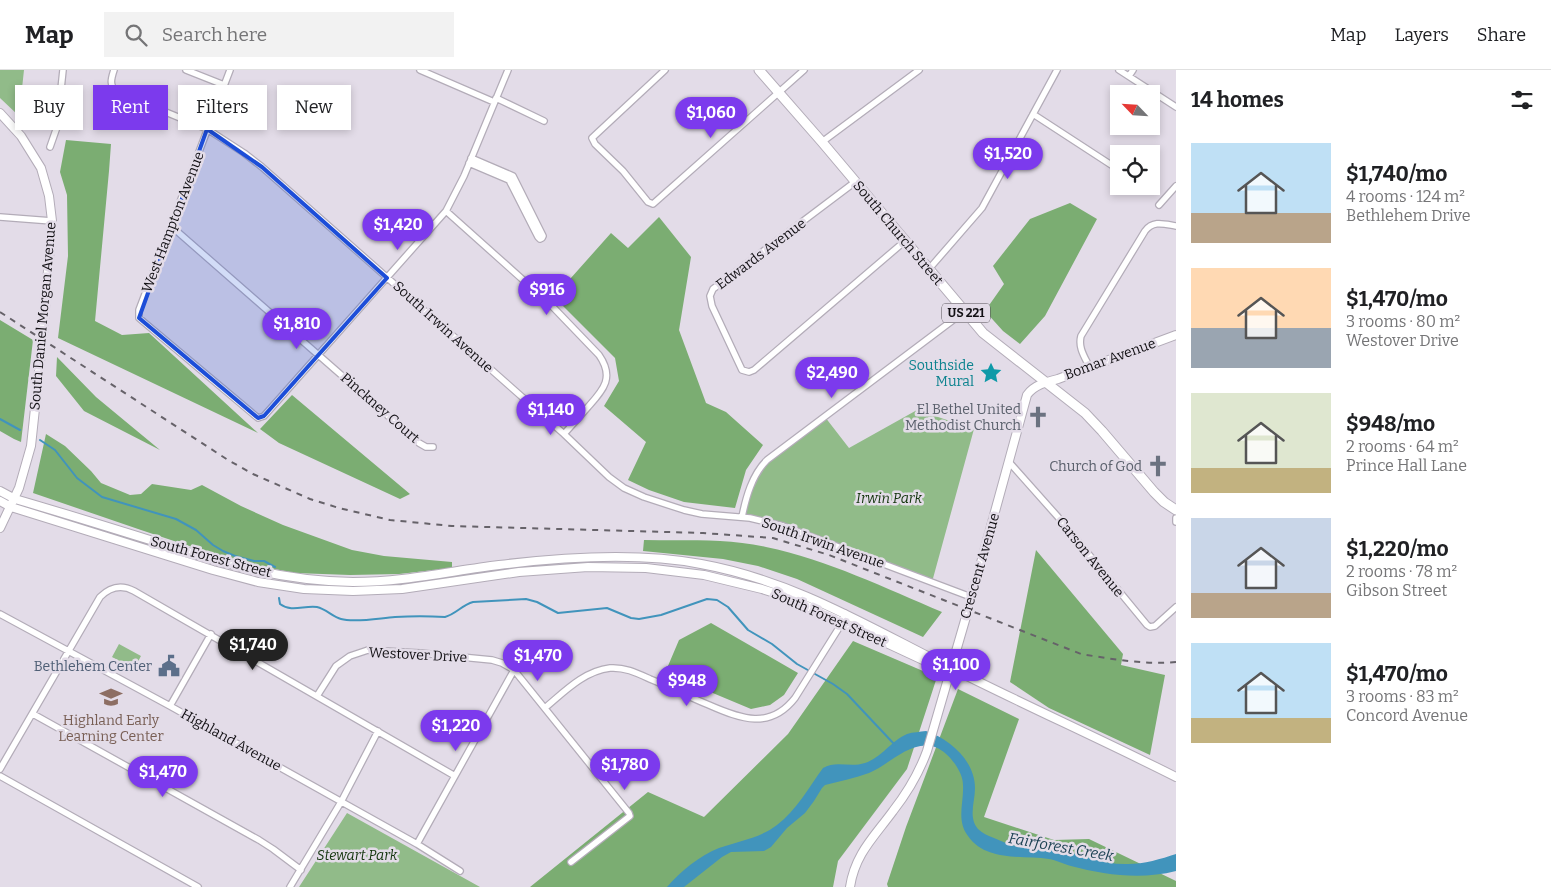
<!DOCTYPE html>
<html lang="en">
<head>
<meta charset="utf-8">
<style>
  :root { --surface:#fff; --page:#f2f2f2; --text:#202124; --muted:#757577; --line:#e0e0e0; --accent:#7c3aed }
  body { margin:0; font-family:Bitter,serif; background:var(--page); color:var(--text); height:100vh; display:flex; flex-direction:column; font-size:19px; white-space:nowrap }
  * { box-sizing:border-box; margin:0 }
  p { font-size:16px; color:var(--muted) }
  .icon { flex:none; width:28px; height:28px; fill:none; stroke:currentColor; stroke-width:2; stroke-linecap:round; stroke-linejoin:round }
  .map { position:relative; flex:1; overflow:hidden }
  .sheet { display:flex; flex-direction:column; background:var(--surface); width:375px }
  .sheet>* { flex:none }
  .banner { position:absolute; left:15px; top:15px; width:475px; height:45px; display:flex; gap:10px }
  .needle { width:32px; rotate:295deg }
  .tools { position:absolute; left:1110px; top:15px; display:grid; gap:10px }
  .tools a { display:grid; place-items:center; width:50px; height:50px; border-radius:0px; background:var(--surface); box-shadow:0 2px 8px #0003; font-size:25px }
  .price { position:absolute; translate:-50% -42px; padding:0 11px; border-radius:18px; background:var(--accent); color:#fff; font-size:16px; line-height:32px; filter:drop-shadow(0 1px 2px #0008) }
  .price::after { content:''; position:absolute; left:50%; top:30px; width:15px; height:11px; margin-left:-8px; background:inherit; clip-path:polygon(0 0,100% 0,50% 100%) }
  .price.current { background:#222; color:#fff }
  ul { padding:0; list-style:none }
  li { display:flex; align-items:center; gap:15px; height:125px; padding:0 15px }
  li span { display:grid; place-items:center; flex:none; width:140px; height:100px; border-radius:0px; color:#555 }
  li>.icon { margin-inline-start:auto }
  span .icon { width:60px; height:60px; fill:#fffc; stroke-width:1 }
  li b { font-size:21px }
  h2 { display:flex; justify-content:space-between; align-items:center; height:60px; padding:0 15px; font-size:21px }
  .pill { padding:0 18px; border-radius:0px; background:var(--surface); box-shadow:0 2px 8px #0003; font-size:18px; line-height:45px }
  .pill.current { background:var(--accent); color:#fff }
  header { display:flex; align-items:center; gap:30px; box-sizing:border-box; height:70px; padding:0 25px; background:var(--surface); border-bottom:1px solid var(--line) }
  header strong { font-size:24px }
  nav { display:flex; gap:28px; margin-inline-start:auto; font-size:18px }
  .search { width:350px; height:45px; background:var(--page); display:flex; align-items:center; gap:12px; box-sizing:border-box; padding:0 18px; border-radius:0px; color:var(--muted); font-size:19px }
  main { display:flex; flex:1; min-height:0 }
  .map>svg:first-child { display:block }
</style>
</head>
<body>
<header>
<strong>Map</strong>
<div class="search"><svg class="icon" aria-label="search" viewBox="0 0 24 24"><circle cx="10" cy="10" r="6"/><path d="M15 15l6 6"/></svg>Search here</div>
<nav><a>Map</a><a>Layers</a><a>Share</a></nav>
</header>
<main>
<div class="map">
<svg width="1176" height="817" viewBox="0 0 1176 817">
  <rect width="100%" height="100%" fill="#e3dce8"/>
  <path fill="#91bb89" d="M 0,0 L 24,0 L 19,46 L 0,28 Z
    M 917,340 L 974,359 L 932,512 L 805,464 L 742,447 L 760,398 L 825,347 L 849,378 Z
    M 119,574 L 141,586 L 134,599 L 112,587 Z
    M 347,743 L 480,817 L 299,817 Z"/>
  <path fill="#7bad72" d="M 66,70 L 111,74 L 109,101 L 95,251 L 122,265 L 149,263 L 258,363 L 58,268 L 68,186 L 67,125 L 60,102 Z
    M 1070,133 L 1097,149 L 1045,246 L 1020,274 L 1003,261 L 985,241 L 1004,214 L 993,196 L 1030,149 Z
    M 659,147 L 691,187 L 679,260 L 706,333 L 726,342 L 763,375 L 746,400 L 735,438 L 684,432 L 649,420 L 628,410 L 646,372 L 604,336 L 619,311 L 615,288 L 554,227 L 611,163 L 628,178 Z
    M 0,250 L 33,270 L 21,372 L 14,369 L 0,361 Z
    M 57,287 L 96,327 L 160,380 L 84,341 L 56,306 Z
    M 292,325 L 410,424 L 400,429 L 279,373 L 260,359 Z
    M 46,364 L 65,376 L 91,401 L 101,413 L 130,425 L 141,424 L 152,414 L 191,420 L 202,415 L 241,436 L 283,455 L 352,480 L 384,486 L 452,492 L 452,498 L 399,504 L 350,505 L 295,503 L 234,491 L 141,460 L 33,423 Z
    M 644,470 C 685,471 727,468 766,477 C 828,490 885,518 942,542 L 923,567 L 797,509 L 758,496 L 723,489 L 643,481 Z
    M 1036,480 L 1123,584 L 1121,595 L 1165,605 L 1150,685 L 1049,638 L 1010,612 Z
    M 711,553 L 798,603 L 784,625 L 770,635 L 751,639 L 665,603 L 679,570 Z
    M 853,571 L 937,607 L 907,699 L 838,791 L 833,817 L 530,817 L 648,722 L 704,747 L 788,664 Z
    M 958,619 L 1019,649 L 984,747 L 1054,770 L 1089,769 L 1176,811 L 1176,817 L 888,817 L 887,814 L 906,757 Z"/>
  <path fill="#4194bc" d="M 926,661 C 950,669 975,691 975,718 C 975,732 968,747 978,759 C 982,763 988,766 994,768 C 1001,771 1008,774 1016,776 C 1031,779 1046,776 1061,780 C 1083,785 1104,795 1128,794 C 1144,794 1161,789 1176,784 L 1176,801 C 1141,810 1105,805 1071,796 C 1064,794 1056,790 1049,789 C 1022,785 986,792 968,766 C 956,750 964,733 963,715 C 963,707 959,700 955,694 C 950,687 943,680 935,677 C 911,669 889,695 869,703 C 855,708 840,711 825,715 L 822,718 L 814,731 L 805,743 L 787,758 L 771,777 L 764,781 L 731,782 L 722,787 L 684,817 L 667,817 C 681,801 699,786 719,778 C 739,771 760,768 777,755 C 796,741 809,717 823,698 C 836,690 850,698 865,693 C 881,688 891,671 907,664 C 913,662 920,662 926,661 Z"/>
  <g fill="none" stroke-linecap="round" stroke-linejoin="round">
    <path stroke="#4194bc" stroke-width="2" d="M 0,349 L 20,360
      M 40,370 L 55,380 L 77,408 L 102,427 L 176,449 L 196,460 L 213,475 L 223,481 L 235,486 L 254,491 L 264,491 L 275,497
      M 279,528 L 280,534 C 292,543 304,535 317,537 C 326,539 333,547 341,549 C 355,553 380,548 395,547 C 411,546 429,546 445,547 C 456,544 462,535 473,532 L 526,529 L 537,532 L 558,543 L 607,538 L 631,548 L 639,549 L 661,545 L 707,529 L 717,530 L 728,537 L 748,560 L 772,574 L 797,594 L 833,614 L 847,624 L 895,675"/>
    <g stroke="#b3acb8" stroke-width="8">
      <path id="street" d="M 114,0 C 111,9 109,16 117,22 L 207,59 L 244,83 L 262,97 L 564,364 L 609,407 L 624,418 L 644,427 L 684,440 L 702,444 L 750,448 L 783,456 L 971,527
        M 186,0 L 224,15
        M 230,0 L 139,240 L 139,248 L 258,348 L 264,346 L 446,141 L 464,106 L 508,0
        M 420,0 L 494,32
        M 665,0 L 592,68 L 595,74 L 623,101 L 648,132 L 653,134 L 804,0
        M 1119,0 L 1176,37
        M 1129,6 L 1133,0
        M 496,28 L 544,51
        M 1033,44 L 1119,100
        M 822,72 L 919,0
        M 50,77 L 57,57 L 63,0
        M 469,93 L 509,110 L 538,167 L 540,169 L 542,168 L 543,166 L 513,106 L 471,88
        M 855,112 L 713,219 L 710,226 L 712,236 L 742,300 L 749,302 L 754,300 L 905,171
        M 1159,135 L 1176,116
        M 446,141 L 550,234 L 599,285 C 615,308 603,320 588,337 C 580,346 572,355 564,364
        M 0,147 L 52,151
        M 171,156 L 419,373 L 426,377 L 433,377
        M 929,199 L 982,138 L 1057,0
        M 1089,296 C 1084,286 1078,277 1081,266 L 1145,161 C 1153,150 1164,154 1176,156
        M 1009,392 L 1058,447 L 1147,555 L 1150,557 L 1155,556 L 1176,537
        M 742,447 C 746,427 752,405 767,390 L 965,241
        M 1176,448 L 1176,452
        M 0,544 L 170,636 L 417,774 L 460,801
        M 317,626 L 336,596 L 350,586 L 368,580 L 420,583 L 492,590 L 502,593 L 514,600 L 629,743 L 630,746 L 571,792
        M 170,636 L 211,564
        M 546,637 C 564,622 584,601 610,598 C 625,597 637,603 650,609 C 670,617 689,627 709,635 C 741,649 770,660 795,628 L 842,553 L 845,543
        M 33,644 L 259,770 L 273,779 L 301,800
        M 0,699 L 100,527 C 110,517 121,514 134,521 L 455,706
        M 0,706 L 198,817
        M 417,774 L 514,600
        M 290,817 L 341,732 L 378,661"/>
    </g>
    <g stroke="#b3acb8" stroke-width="10">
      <path id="secondary" d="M 0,43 L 21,66 L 41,98 L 49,126 L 52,151 L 43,263 L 31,376 L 19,418 L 0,458
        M 0,421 L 15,429 C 60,442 105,456 150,470 C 219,492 279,511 353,512 C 403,512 451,501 499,495 C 563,487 639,482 701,494 C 794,511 867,556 949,597 C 1024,635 1101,669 1176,707
        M 0,431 L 11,437 L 213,500 L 258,512 L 304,519 L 353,521 L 402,519 L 519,502 L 588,497 L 646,498 L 704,505 L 762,519 L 790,528 L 923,590 L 935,594
        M 850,817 C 855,784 874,767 893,741 C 907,723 919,703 927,681 L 968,540 L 1027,325 C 1034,315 1046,312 1058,309 L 1176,265"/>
    </g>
    <g stroke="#b3acb8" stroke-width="11">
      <path id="primary" d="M 759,0 L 822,72 L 983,263 L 1085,343 L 1102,361 L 1154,422 L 1164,432 L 1176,440"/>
    </g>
    <use href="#street" stroke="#fff" stroke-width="5.5"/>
    <use href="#secondary" stroke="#fff" stroke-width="8"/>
    <use href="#primary" stroke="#fff" stroke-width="9"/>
    <path stroke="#666269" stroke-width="2" stroke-dasharray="6 6" stroke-linecap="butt" d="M 0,242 L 228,390 L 253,404 L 310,429 L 339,438 L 390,450 L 452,456 L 703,463 L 773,468 L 829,485 L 1081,584 C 1112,589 1145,595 1176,592"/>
  </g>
  <path fill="#1d4ed8" fill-opacity="0.2" stroke="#1d4ed8" stroke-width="4" stroke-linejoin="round" d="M 207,59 L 262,97 L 387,208 L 264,346 L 258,348 L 139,248 Z"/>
  <defs>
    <g id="sight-bare" transform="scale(1.725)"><path d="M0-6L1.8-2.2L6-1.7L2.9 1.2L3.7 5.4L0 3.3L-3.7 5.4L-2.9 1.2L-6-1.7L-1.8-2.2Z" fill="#0f9aa8" stroke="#e3dce8" stroke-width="2.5" paint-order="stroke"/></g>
    <g id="church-bare" transform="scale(1.725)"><path d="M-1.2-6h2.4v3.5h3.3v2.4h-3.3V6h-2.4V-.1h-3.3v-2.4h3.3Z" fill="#6b7280" stroke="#e3dce8" stroke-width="2.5" paint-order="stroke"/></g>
    <g id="civic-bare" transform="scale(1.725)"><path d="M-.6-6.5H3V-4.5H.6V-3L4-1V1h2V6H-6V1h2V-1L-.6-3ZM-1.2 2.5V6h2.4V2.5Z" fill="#5c6f8a" stroke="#e3dce8" stroke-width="2.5" paint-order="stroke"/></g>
    <g id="school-bare" transform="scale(1.725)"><path d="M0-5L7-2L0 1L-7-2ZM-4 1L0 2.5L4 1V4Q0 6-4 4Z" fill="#8d6e63" stroke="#e3dce8" stroke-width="2.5" paint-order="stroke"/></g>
  </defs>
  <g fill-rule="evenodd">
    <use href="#sight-bare" x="991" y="303"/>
    <use href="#church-bare" x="1038" y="347"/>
    <use href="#church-bare" x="1158" y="396"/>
    <use href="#civic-bare" x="169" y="596"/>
    <use href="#school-bare" x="111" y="627"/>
  </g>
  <g text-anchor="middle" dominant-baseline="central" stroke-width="5" stroke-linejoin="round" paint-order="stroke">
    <rect fill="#e3dce8" stroke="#504c53" stroke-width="1" x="942" y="233.5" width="48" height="19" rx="4"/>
    <g font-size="12" font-weight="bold" fill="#110f13">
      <text x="966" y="243">US 221</text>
    </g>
    <g font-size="14" fill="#110f13" stroke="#e3dce8">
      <text transform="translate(173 152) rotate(-69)">West Hampton Avenue</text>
      <text transform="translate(898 163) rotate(50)">South Church Street</text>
      <text transform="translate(761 184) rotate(-37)">Edwards Avenue</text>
      <text transform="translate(43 246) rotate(-85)">South Daniel Morgan Avenue</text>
      <text transform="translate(443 257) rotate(42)">South Irwin Avenue</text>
      <text transform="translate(1110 289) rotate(-20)">Bomar Avenue</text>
      <text transform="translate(380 338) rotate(41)">Pinckney Court</text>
      <text transform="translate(823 473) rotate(19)">South Irwin Avenue</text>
      <text transform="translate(211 487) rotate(15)">South Forest Street</text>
      <text transform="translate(1090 487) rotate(51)">Carson Avenue</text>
      <text transform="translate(980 496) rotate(-74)">Crescent Avenue</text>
      <text transform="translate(829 548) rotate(24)">South Forest Street</text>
      <text transform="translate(418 585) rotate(3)">Westover Drive</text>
      <text transform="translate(231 670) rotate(29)">Highland Avenue</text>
    </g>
    <g font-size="14" fill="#0d838f" stroke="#e3dce8" text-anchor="end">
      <text x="974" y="295">Southside<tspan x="974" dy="16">Mural</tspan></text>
    </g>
    <g font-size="14" fill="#5b616d" stroke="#e3dce8" text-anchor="end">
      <text x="1021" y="339">El Bethel United<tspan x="1021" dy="16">Methodist Church</tspan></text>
      <text x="1142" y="396">Church of God</text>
    </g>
    <g font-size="14" font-style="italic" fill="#12340c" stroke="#e3dce8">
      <text x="889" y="428">Irwin Park</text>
      <text x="357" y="785">Stewart Park</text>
    </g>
    <g font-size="14" fill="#4e5e75" stroke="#e3dce8" text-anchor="end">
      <text x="152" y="596">Bethlehem Center</text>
    </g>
    <g font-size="14" fill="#785e54" stroke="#e3dce8">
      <text x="111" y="650">Highland Early<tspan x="111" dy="16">Learning Center</tspan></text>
    </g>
    <g font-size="15" font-style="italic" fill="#1c4153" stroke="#e3dce8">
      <text transform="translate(1061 777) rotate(10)">Fairforest Creek</text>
    </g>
  </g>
</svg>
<div class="tools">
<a><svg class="needle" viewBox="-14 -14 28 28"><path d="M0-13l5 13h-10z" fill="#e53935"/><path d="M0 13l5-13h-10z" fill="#757577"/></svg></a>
<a><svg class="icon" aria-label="locate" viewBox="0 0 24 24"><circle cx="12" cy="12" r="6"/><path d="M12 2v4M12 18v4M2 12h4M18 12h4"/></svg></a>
</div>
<b class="price" style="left:711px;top:69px">$1,060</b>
<b class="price" style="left:1008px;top:110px">$1,520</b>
<b class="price" style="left:398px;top:181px">$1,420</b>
<b class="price" style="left:547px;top:246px">$916</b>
<b class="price" style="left:297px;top:280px">$1,810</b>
<b class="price" style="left:832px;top:329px">$2,490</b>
<b class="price" style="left:551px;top:366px">$1,140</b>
<b class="price current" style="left:253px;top:601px">$1,740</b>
<b class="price" style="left:538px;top:612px">$1,470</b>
<b class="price" style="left:956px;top:621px">$1,100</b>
<b class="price" style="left:687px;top:637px">$948</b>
<b class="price" style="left:456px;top:682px">$1,220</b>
<b class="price" style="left:625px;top:721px">$1,780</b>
<b class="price" style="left:163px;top:728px">$1,470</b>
<div class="banner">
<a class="pill">Buy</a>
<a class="pill current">Rent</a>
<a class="pill">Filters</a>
<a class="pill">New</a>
</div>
</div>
<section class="sheet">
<h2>14 homes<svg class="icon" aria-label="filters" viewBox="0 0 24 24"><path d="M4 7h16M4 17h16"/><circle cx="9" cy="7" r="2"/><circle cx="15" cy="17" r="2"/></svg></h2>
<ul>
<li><span style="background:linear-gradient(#bfe0f5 70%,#b9a48a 0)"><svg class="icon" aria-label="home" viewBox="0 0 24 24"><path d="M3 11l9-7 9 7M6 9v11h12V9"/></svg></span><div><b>$1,740/mo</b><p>4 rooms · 124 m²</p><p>Bethlehem Drive</p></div></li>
<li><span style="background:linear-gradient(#ffd9b3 60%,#9aa5b1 0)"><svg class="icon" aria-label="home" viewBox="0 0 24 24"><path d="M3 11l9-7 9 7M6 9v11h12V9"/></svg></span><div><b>$1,470/mo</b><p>3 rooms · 80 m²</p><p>Westover Drive</p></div></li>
<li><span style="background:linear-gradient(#dfe7d0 75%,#c2b280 0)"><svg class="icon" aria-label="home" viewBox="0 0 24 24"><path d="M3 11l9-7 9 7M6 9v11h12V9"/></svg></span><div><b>$948/mo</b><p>2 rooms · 64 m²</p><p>Prince Hall Lane</p></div></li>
<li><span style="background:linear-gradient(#c9d6e8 75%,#b9a48a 0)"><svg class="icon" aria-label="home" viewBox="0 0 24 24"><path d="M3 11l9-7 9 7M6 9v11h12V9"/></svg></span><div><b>$1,220/mo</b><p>2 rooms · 78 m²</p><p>Gibson Street</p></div></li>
<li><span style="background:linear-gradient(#bfe0f5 75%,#c2b280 0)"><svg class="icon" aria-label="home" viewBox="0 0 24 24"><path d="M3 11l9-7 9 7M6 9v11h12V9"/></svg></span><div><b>$1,470/mo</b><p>3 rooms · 83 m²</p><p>Concord Avenue</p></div></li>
</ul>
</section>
</main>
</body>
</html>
